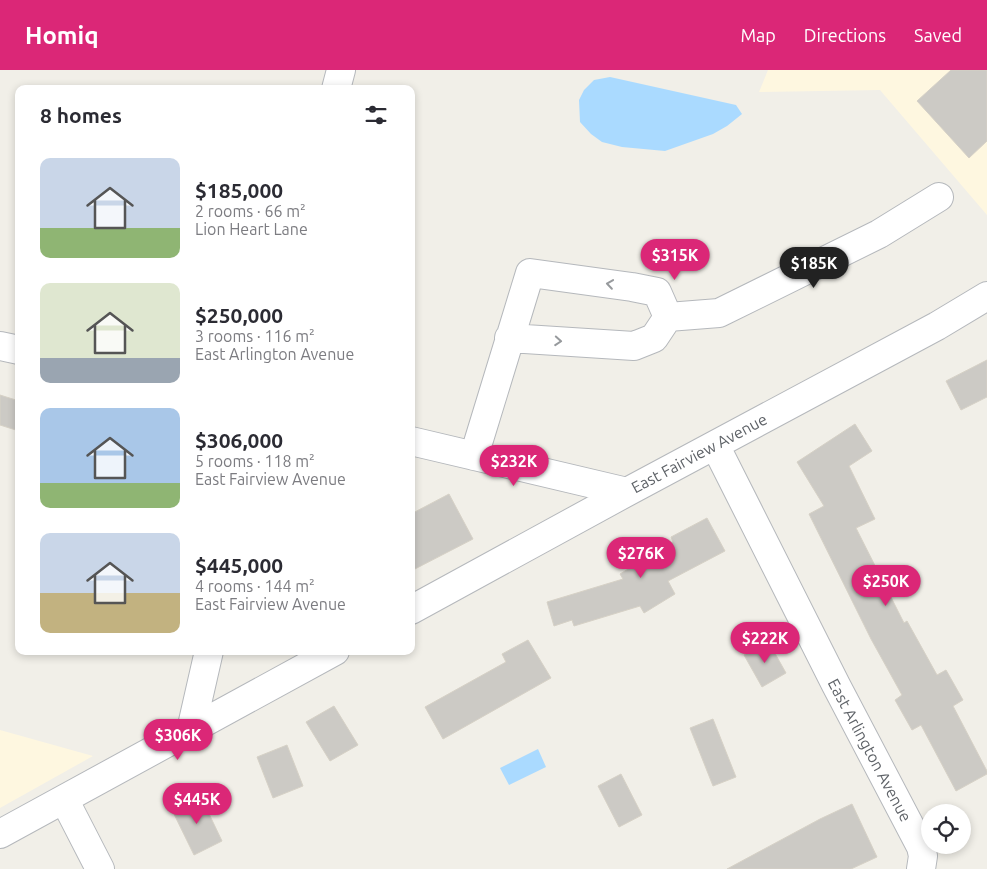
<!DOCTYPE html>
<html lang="en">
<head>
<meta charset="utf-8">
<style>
  :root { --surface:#fff; --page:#f7f7f7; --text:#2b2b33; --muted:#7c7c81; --accent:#db2777 }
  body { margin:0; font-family:Ubuntu,sans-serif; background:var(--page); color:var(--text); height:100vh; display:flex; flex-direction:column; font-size:19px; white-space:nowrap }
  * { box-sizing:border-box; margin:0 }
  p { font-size:16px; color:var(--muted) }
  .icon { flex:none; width:28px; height:28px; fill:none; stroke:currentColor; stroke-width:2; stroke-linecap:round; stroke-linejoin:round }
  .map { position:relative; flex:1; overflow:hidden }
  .side { position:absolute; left:15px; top:15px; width:400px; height:570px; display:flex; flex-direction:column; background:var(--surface); border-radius:10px; box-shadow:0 2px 8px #0003 }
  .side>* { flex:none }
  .controls { position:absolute; left:921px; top:734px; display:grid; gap:10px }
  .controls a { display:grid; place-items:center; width:50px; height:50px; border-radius:50%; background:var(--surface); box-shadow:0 2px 8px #0003; font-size:25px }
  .price { position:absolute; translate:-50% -42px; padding:0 11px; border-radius:18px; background:var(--accent); color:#fff; font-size:16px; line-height:32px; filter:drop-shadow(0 1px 2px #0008) }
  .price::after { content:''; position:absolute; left:50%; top:30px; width:15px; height:11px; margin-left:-8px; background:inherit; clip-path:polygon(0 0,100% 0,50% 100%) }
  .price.on { background:#222; color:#fff }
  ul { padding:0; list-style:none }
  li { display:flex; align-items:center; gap:15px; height:125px; padding:0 25px }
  li span { display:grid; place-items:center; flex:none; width:140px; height:100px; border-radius:10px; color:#555 }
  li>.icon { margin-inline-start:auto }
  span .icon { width:60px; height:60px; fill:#fffc; stroke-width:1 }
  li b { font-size:21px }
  h2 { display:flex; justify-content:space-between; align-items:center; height:60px; padding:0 25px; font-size:21px }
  header { display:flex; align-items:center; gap:30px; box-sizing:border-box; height:70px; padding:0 25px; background:var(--accent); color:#fff }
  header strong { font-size:24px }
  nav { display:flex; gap:28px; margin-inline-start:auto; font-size:18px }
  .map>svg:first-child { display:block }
</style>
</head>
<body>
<header>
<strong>Homiq</strong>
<nav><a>Map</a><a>Directions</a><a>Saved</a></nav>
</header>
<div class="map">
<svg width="987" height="799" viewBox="0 0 987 799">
  <rect width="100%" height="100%" fill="#f1efe8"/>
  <path fill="#fef7e0" d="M 768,0 L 987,0 L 987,145 L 880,20 L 759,22 Z
    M 0,660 L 93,686 L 0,738 Z"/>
  <path fill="#aadaff" d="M 610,7 L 736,35 L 742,44 L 727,56 L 713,64 L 665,81 L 622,77 L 602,72 L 591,64 L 580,52 L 579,30 L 584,20 L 594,10 Z
    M 538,679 L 546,697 L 509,715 L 500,698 Z"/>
  <path fill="#cccac5" stroke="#d6d1c6" d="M 951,0 L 987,0 L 987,71 L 969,88 L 917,31 Z
    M 987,290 L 987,327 L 961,340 L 946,311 Z
    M 0,325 L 19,331 L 19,361 L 0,355 Z
    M 855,354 L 872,381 L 849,396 L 875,449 L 856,458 L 904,553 L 907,551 L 937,605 L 946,600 L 963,630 L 953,636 L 987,701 L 987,704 L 956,721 L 921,655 L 912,660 L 895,630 L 902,625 L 871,569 L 809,444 L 824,436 L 797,392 Z
    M 449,424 L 473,469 L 411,501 L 411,444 Z
    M 707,448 L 725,481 L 668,511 L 675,524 L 644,543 L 640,536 L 574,556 L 572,550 L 554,556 L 547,532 L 623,509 L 620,504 L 673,472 L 671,467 Z
    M 528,570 L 551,608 L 443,669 L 425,637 L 506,592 L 502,584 Z
    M 768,571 L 786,603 L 762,617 L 744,585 Z
    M 334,636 L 358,675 L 330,691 L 306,652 Z
    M 713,649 L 736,707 L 713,716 L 690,658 Z
    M 287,675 L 303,716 L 273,728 L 257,687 Z
    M 621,704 L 642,745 L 619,757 L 598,716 Z
    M 200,725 L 222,771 L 194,785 L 171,738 Z
    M 852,734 L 877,787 L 851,799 L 727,799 L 820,749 Z"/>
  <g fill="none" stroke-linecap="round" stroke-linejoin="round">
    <g stroke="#b5b8bc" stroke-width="30">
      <path id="minor" d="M 336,19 L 341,0
        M 668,247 L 719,243 L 879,164 L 939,127
        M 0,276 L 19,280
        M 411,371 L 627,422
        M 715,375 L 836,615 L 921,777 L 923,786 L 921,799
        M 474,386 L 530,203 L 632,217 L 657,222 L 668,247 L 654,268 L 634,276 L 509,268
        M 411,540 L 627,422 L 937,256 L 987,226
        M 191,660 L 209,581
        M 64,729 L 100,799
        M 0,764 L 335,581"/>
    </g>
    <use href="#minor" stroke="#fff" stroke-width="28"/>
  </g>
  <defs><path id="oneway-chevron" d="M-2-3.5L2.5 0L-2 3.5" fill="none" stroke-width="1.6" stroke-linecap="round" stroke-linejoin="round" transform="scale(1.25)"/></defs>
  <g stroke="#979a9d">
    <use href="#oneway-chevron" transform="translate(610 214) rotate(-172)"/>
    <use href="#oneway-chevron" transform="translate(558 271) rotate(4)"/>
  </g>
  <g text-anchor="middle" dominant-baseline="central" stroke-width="4" stroke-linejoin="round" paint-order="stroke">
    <g font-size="16" fill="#5f6368" stroke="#fff">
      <text transform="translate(699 383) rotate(-28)">East Fairview Avenue</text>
      <text transform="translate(870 680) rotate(62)">East Arlington Avenue</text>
    </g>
  </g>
</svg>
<div class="controls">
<a><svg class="icon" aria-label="locate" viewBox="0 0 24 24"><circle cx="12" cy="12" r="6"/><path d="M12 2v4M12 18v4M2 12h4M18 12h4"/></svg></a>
</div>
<b class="price" style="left:675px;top:211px">$315K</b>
<b class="price on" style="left:814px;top:219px">$185K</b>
<b class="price" style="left:514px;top:417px">$232K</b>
<b class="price" style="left:641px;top:509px">$276K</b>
<b class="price" style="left:886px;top:537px">$250K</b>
<b class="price" style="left:765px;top:594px">$222K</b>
<b class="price" style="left:178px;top:691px">$306K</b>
<b class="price" style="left:197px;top:755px">$445K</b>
<section class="side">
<h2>8 homes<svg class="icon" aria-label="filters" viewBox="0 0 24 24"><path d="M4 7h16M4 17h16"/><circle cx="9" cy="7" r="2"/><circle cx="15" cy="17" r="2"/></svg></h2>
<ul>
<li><span style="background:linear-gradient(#c9d6e8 70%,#8fb573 0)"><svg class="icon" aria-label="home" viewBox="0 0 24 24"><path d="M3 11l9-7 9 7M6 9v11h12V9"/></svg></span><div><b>$185,000</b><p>2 rooms · 66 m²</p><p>Lion Heart Lane</p></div></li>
<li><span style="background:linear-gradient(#dfe7d0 75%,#9aa5b1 0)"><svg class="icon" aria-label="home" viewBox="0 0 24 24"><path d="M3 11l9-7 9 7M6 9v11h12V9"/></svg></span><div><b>$250,000</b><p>3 rooms · 116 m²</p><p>East Arlington Avenue</p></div></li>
<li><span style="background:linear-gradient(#a9c7e8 75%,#8fb573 0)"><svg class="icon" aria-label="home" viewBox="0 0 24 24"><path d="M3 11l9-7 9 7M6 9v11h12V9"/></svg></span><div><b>$306,000</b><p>5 rooms · 118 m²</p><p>East Fairview Avenue</p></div></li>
<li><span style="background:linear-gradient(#c9d6e8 60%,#c2b280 0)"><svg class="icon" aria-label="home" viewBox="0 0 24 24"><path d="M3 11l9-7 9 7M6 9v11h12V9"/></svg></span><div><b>$445,000</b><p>4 rooms · 144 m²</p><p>East Fairview Avenue</p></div></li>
</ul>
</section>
</div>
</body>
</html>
